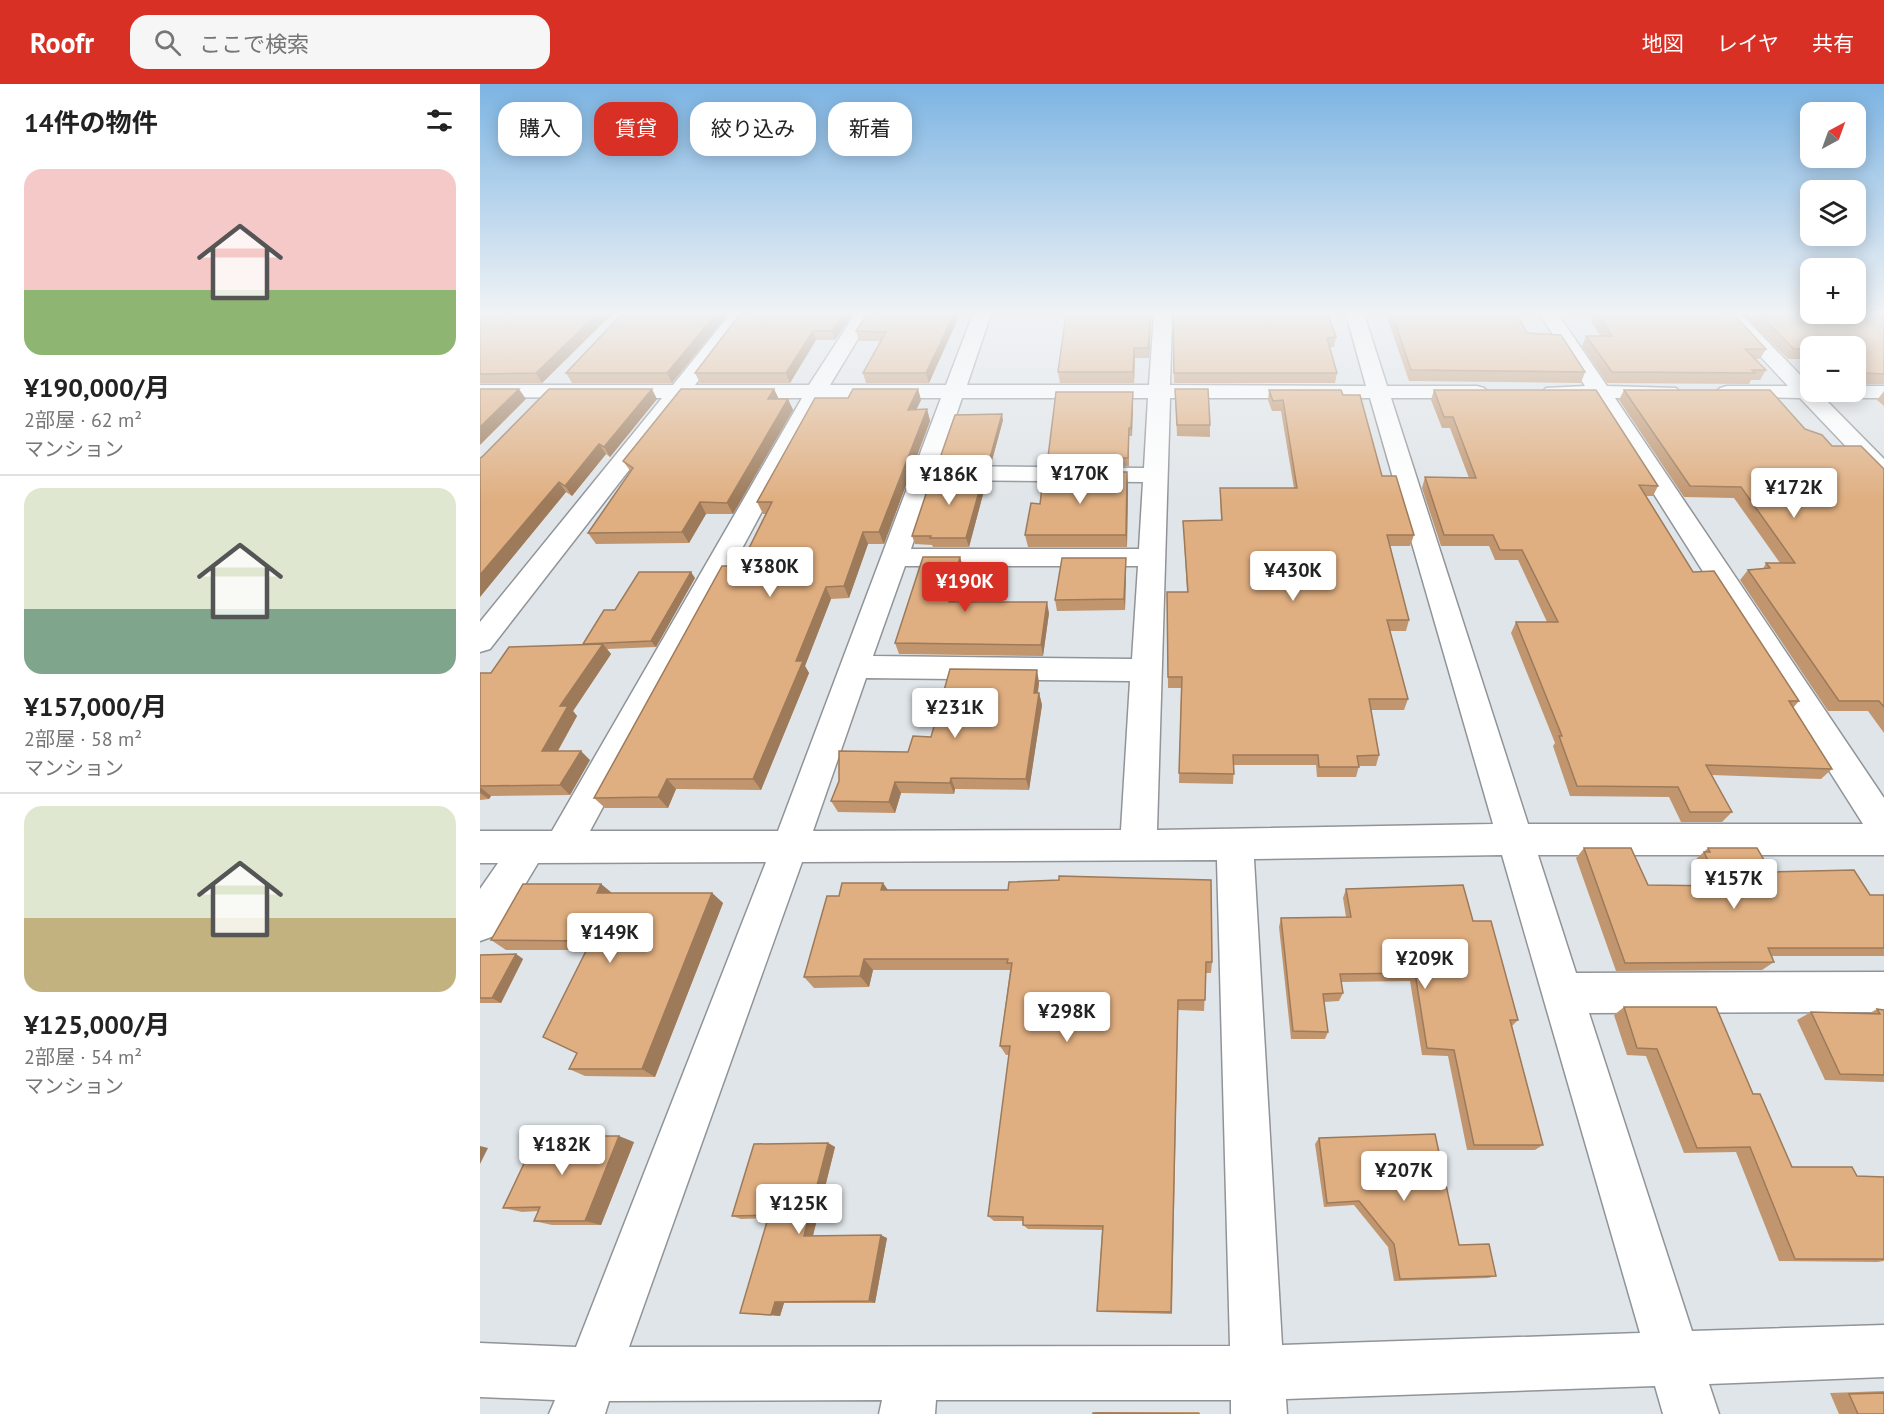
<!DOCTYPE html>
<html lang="ja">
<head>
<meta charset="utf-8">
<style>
  :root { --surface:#fff; --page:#f6f6f6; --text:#222; --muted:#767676; --line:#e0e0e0; --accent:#d93025 }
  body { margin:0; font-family:"PT Sans","Noto Sans JP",sans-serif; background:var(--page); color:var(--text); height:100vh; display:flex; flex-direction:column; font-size:22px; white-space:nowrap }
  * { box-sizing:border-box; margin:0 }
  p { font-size:20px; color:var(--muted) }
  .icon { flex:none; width:33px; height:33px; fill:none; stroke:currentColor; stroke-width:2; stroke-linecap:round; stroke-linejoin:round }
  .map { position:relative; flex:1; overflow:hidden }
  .details { display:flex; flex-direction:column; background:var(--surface); width:480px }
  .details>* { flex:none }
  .banner { position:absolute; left:18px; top:18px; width:570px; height:54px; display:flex; gap:12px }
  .needle { width:39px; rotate:41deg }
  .buttons { position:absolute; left:1320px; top:18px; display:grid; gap:12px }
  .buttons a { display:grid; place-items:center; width:66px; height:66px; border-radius:12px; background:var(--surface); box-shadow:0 3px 15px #0003; font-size:30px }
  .price { position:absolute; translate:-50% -51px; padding:0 14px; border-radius:6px; background:#fff; color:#222; font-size:20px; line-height:39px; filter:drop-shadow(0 2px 3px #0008) }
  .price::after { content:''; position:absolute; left:50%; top:36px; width:18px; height:14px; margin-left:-9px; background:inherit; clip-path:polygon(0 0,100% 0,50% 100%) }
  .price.on { background:var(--accent); color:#fff }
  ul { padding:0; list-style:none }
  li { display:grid; align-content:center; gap:12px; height:318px; padding:0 24px }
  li+li { border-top:2px solid var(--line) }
  li span { display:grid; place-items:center; height:186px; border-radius:18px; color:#555 }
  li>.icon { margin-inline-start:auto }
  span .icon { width:108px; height:108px; fill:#fffc; stroke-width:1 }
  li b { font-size:26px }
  h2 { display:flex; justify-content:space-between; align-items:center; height:72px; padding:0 24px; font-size:26px }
  .tag { padding:0 21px; border-radius:18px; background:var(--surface); box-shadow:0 3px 15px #0003; font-size:21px; line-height:54px }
  .tag.on { background:var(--accent); color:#fff }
  header { display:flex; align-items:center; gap:36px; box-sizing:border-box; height:84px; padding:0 30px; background:var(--accent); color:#fff }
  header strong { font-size:28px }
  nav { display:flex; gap:33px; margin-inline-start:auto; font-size:21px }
  .search { width:420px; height:54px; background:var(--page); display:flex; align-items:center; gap:15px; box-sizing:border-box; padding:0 21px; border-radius:18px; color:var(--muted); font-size:22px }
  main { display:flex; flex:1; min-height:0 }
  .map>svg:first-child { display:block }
</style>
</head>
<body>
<header>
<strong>Roofr</strong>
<div class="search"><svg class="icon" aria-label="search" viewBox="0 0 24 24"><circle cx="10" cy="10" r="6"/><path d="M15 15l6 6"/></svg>ここで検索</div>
<nav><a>地図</a><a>レイヤ</a><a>共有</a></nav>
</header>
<main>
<section class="details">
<h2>14件の物件<svg class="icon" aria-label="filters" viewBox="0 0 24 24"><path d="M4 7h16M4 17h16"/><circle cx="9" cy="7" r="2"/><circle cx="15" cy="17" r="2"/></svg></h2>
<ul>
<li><span style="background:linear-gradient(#f6c9c9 65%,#8fb573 0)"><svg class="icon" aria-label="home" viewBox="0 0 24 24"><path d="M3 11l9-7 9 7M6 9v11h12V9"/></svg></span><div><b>¥190,000/月</b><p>2部屋 · 62 m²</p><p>マンション</p></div></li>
<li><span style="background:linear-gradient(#dfe7d0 65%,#7fa58c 0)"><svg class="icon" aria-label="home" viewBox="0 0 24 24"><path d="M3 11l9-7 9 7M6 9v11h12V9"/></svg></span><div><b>¥157,000/月</b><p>2部屋 · 58 m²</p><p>マンション</p></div></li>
<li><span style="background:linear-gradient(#dfe7d0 60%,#c2b280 0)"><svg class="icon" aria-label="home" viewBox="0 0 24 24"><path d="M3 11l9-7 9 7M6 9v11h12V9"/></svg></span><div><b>¥125,000/月</b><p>2部屋 · 54 m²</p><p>マンション</p></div></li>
</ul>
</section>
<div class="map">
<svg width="1404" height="1330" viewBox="0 0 1404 1330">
  <rect width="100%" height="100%" fill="#e0e5e9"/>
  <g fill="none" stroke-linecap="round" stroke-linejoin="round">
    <g stroke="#909498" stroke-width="3">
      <path id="minor" d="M 250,230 L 269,230 L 215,301 L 329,301 L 375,230 L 393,230 L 350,301 L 466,301 L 493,230 L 511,230 L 487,301 L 669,301 L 674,230 L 692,230 L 690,301 L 886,302 L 866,230 L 884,230 L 907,302 L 997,302 L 1004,304 L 1008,308 L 1004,312 L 997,314 L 911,314 L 1048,740 L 1383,740 L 1113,314 L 1066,312 L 1062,308 L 1066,304 L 1105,302 L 1060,230 L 1078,230 L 1127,302 L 1196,304 L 1200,308 L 1196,312 L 1189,314 L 1135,314 L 1404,714 L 1404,771 L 1058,771 L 1096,889 L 1404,888 L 1404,928 L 1109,929 L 1212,1247 L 1404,1241 L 1404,1293 L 1229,1300 L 1239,1330 L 1183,1330 L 1175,1302 L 806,1315 L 807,1330 L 751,1330 L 751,1316 L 456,1316 L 455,1330 L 399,1330 L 402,1316 L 129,1317 L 125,1330 L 69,1330 L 75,1316 L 0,1313 L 0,1259 L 96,1263 L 286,778 L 58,779 L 14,852 L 0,857 L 0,805 L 18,779 L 0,779 L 0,747 L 72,747 L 322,314 L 205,314 L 10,565 L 0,568 L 0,538 L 182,314 L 0,313 L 0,301 L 193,301 ZM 343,314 L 461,314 L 298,747 L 110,747 ZM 482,314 L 668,314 L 664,384 L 459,382 ZM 690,314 L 890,314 L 1013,740 L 677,746 ZM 454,396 L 663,398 L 659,465 L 431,465 ZM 425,482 L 658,482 L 652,575 L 393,572 ZM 386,594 L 650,597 L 641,746 L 333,747 ZM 1022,771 L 1160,1249 L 802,1261 L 774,775 ZM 737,776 L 750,1262 L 149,1263 L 322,778 Z
        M 1241,230 L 1261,230 L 1330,301 L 1330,308 L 1376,308 L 1376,302 L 1404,302 L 1404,314 L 1344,314 L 1404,375 L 1404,396 L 1396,394 L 1320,314 L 1240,312 L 1236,308 L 1240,304 L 1247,302 L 1308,302 Z"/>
    </g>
    <use href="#minor" fill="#fff" fill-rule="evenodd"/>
  </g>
  <path fill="#c1966f" d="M 0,230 L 132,230 L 62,299 L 0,299 Z
    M 248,230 L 192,299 L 92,299 L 86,289 Z
    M 373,230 L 355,256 L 336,256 L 310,299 L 220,299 L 215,289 Z
    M 480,230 L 449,299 L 386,299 L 383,289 L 400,257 L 379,257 L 376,247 Z
    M 671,230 L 669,274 L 655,274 L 654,299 L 580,299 L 578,288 Z
    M 693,230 L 856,253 L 854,263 L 850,263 L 857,289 L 855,299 L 694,299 Z
    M 906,230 L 1037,230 L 1047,249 L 1105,288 L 1101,299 L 929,297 Z
    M 1111,230 L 1253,230 L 1286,265 L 1280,275 L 1275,275 L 1286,286 L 1280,296 L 1271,296 L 1269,300 L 1127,299 L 1102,262 L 1106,252 L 1121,252 L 1111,238 L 1113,233 Z
    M 1263,230 L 1404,230 L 1404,300 L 1378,300 L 1376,298 L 1376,262 L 1330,262 L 1330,275 L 1308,275 Z
    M 294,305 L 299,315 L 308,315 L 313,326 L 253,430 L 226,430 L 209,459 L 116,460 L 108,449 L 151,388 L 143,377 Z
    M 438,305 L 441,316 L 436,325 L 447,325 L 450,337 L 404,460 L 388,460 L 369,514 L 351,515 L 325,582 L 329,589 L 281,706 L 196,705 L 188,724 L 125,724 L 114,714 L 260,482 L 286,430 L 283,430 L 277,418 L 368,314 Z
    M 695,305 L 730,341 L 730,353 L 697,352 Z
    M 789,306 L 863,311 L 902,392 L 934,451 L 930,462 L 910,462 L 929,536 L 926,547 L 910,547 L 928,615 L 924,626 L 891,626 L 899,671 L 896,682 L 879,682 L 876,693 L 837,693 L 836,681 L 754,681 L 753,700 L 699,699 L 701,604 L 688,604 L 687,508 L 707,508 L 703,437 L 741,436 L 740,404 L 814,404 L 801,327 L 792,327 L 788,316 Z
    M 954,306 L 1178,402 L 1173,412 L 1166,412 L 1213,488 L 1319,617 L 1313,624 L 1352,685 L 1341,695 L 1232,691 L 1252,728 L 1242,738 L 1201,738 L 1189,713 L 1090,712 L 1073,662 L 1075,659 L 1031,549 L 1036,538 L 1067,538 L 1038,476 L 1015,476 L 1009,462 L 961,462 L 942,404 L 945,393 L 989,394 L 970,344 L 962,344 L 951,316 Z
    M 1144,306 L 1325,345 L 1352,362 L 1404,385 L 1404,649 L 1388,627 L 1348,627 L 1260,496 L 1268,486 L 1283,485 L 1286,479 L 1300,479 L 1254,414 L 1204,413 L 1139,316 Z
    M 1404,307 L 1404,322 L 1397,316 Z
    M 177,315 L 130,373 L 126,370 L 92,412 L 86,408 L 0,513 L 0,374 Z
    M 653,316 L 652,352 L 649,352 L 649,382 L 569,381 L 568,373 Z
    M 523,336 L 511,380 L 462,380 L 460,374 Z
    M 506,399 L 489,463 L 453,463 L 452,461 L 435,460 L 432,452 Z
    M 648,400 L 647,463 L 548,463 L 545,451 L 560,420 Z
    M 480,473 L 483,484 L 475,518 L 569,529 L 563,572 L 419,570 L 415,559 Z
    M 646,484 L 645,526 L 577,527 L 575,516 Z
    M 215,494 L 176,563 L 127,565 L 131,570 L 93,627 L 97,632 L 78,667 L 110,676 L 90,711 L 11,712 L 9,715 L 0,716 L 0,589 L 11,589 L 104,561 L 103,560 L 135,526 Z
    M 559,598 L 558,609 L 559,609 L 562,621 L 549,706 L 475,705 L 474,710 L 421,709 L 415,729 L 358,728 L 351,717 L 428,668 L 451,653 Z
    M 1104,764 L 1168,801 L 1226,802 L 1214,777 L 1228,764 L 1291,788 L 1390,811 L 1404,811 L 1404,872 L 1292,872 L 1294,878 L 1282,886 L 1136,887 L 1096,774 Z
    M 403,799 L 408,806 L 732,878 L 731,889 L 726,889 L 724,927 L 698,926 L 692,1230 L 620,1228 L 617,1227 L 622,1146 L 548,1145 L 543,1141 L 543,1137 L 514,1137 L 508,1132 L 529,971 L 526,971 L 520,962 L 530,886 L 393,886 L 389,903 L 334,904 L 324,893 L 359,812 Z
    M 121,800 L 132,809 L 232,809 L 243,819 L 175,993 L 105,992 L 89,985 L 97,970 L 107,866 L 26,866 L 11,856 Z
    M 866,805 L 993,837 L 1038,936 L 1032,942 L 1063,1061 L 1055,1066 L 987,1066 L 968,972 L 942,971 L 930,897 L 861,898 L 863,909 L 859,917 L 844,918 L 848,948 L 845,955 L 811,955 L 799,843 L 801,834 L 866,833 L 863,814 Z
    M 36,870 L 43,875 L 21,919 L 0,919 L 0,871 Z
    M 1144,923 L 1273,1010 L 1312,1083 L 1377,1092 L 1404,1093 L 1404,1177 L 1397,1178 L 1299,1177 L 1256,1068 L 1204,1069 L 1166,972 L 1147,971 L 1134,931 Z
    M 1397,925 L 1404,926 L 1404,998 L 1345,996 L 1317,936 L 1331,928 L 1388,930 Z
    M 839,1054 L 979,1161 L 1016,1192 L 1008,1194 L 914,1197 L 908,1163 L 874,1121 L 844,1123 L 835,1060 Z
    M 154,1058 L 121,1141 L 72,1141 L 54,1137 L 58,1127 L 42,1128 L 23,1124 Z
    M 348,1059 L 355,1063 L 333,1152 L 407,1154 L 395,1219 L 304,1219 L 300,1232 L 269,1230 L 288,1134 L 261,1135 L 252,1132 Z
    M 1404,1307 L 1404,1330 L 1359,1330 L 1350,1309 Z
    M 616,1328 L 719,1328 L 720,1330 L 613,1329 Z"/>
  <path fill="#9d7a5a" d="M 117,230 L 132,230 L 62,299 L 56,289 Z
    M 236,230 L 248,230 L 192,299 L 187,289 Z
    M 364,230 L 373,230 L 355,256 L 352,247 Z
    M 474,230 L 480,230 L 449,299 L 446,289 Z
    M 671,230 L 671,239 L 669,274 L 668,264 Z
    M 333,247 L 336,256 L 310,299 L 306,289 Z
    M 654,264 L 655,274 L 654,299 L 653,288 Z
    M 39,305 L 46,315 L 0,361 L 0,343 Z
    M 172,305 L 177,315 L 130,373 L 124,363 Z
    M 294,305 L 299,316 L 288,315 Z
    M 438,305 L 441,316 L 431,337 L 428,326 Z
    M 653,308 L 653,316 L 652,352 L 651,344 Z
    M 308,315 L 313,326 L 253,430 L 247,419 Z
    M 447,325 L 450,337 L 404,460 L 399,448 Z
    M 522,330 L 523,336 L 511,380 L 510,374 Z
    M 119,360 L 126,370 L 92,412 L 85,402 Z
    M 647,388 L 648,400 L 647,463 L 646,451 Z
    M 504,390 L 506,399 L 489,463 L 486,454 Z
    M 79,398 L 86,408 L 0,513 L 0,491 Z
    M 220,418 L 226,430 L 209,459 L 202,448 Z
    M 383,448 L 388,460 L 369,514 L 364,502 Z
    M 480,473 L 483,484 L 472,529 L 469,518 Z
    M 646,474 L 646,484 L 645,526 L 644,515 Z
    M 211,488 L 215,494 L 176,563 L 171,557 Z
    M 346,503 L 351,515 L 325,582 L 329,589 L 281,706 L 273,695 L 316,577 Z
    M 567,518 L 569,529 L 563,572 L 561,561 Z
    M 123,560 L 131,570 L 93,627 L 97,632 L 72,677 L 62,667 L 80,622 Z
    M 557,586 L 559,598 L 556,621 L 554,609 Z
    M 559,609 L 562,621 L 549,706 L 546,695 Z
    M 101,667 L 110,676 L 90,711 L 80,701 Z
    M 471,694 L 475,705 L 474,710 L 470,699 Z
    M 187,695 L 196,705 L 188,724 L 178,713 Z
    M 415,698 L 421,709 L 415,729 L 409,718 Z
    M 0,703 L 11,712 L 9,715 L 0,709 Z
    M 403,799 L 411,811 L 401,806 Z
    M 121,800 L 133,810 L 117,809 Z
    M 232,809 L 243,819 L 175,993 L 162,985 Z
    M 36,870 L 43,875 L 21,919 L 12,914 Z
    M 384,875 L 393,886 L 389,903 L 380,892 Z
    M 139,1052 L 154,1058 L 121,1141 L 105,1137 Z
    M 348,1059 L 355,1063 L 332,1155 L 324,1152 Z
    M 0,1062 L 8,1064 L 0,1080 Z
    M 401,1151 L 407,1154 L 395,1219 L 389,1217 Z
    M 295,1218 L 304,1219 L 300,1232 L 291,1231 Z"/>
  <path fill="#e0af81" stroke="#9d7a5a" stroke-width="1.5" d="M 0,230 L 117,230 L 56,289 L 0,290 Z
    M 142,230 L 236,230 L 187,289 L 86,289 Z
    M 260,230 L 364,230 L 352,247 L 333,247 L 306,289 L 215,289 Z
    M 387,230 L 474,230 L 446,289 L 383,289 L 406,248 L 376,247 Z
    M 586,230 L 671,230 L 668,264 L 654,264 L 653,288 L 578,288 Z
    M 693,230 L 848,230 L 856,253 L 847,254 L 857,289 L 694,289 Z
    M 912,230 L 1037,230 L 1047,249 L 1081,251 L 1105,288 L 931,286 Z
    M 1117,230 L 1253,230 L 1286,265 L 1265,265 L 1286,286 L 1272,286 L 1275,289 L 1132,288 L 1106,252 L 1132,252 Z
    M 1279,230 L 1404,230 L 1404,290 L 1385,289 L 1376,282 L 1376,262 L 1330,262 L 1330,265 L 1314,265 Z
    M 0,305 L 39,305 L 0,343 Z
    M 69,305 L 172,305 L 124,363 L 119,360 L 85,402 L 79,398 L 0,491 L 0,374 L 2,373 Z
    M 201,305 L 294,305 L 288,315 L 308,315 L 247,419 L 220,418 L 202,448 L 108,449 L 153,384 L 143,377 Z
    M 373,305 L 438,305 L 428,326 L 447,325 L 399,448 L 383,448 L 364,502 L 346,503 L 316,577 L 323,577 L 273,695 L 187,695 L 178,713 L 114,714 L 242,482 L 260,482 L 292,418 L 277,418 L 335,314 L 368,314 Z
    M 695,305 L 728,305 L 730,341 L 697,341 Z
    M 789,306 L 861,306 L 863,311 L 880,311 L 902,392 L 916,392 L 934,451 L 907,451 L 929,536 L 907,536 L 928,615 L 889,615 L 899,671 L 877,672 L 879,683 L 839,683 L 838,671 L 753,671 L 754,690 L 699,689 L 702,593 L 688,593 L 687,508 L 708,508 L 703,437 L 742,436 L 740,404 L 817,404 L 803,316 L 793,317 Z
    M 954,306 L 1116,306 L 1178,402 L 1159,401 L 1213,488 L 1234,487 L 1319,617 L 1309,617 L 1352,685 L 1226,681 L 1252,728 L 1210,728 L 1198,703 L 1097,702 L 1079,652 L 1082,652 L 1036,538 L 1078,538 L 1042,466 L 1020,466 L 1013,451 L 964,451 L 945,393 L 996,394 L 973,333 L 964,333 Z
    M 1144,306 L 1290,306 L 1325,345 L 1342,351 L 1352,362 L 1381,362 L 1404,385 L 1404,623 L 1399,617 L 1359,617 L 1268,486 L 1290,484 L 1286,479 L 1315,479 L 1261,403 L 1210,402 Z
    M 576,308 L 653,308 L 651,344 L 649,344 L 648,374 L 568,373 Z
    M 522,330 L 510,374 L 460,374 L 475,331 Z
    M 564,387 L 647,388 L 646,451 L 545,451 L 551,419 L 560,420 Z
    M 453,389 L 504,390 L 486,454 L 450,454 L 451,452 L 432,452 Z
    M 443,473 L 480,473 L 469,518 L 567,518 L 561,561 L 415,559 Z
    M 582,474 L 646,474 L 644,515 L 575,516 Z
    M 159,488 L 211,488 L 171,557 L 103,560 L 124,526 L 135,526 Z
    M 123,560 L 80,622 L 88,622 L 62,667 L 101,667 L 80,701 L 0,702 L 0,589 L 11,589 L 29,563 Z
    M 470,585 L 557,586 L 554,609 L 559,609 L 546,695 L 471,694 L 470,699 L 415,698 L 409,718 L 351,717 L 359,697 L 359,667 L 428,668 L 433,652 L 451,653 Z
    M 1104,764 L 1151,764 L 1168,801 L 1240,802 L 1224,768 L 1230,768 L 1228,764 L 1277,764 L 1291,788 L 1374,786 L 1390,811 L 1404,811 L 1404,864 L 1288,864 L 1294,878 L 1145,879 Z
    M 579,792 L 731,796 L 732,878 L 726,878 L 725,916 L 698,916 L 691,1228 L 617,1227 L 623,1142 L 543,1141 L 543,1133 L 508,1132 L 530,962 L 520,962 L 532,879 L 527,879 L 528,875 L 384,875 L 380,892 L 324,893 L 347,812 L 359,812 L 362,799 L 403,799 L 401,806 L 528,806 L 529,798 L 579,796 Z
    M 43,800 L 121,800 L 117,809 L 232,809 L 162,985 L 89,985 L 97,969 L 63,953 L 111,857 L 11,856 Z
    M 983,801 L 993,837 L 1011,837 L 1038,936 L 1030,936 L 1063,1061 L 994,1061 L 974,966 L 947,964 L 935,889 L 860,890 L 863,909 L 843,910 L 848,948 L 813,947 L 801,834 L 871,833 L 866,805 Z
    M 36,870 L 12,914 L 0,914 L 0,871 Z
    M 1144,923 L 1236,923 L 1273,1010 L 1280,1010 L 1312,1083 L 1372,1083 L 1377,1092 L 1404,1093 L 1404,1175 L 1315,1175 L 1270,1063 L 1217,1064 L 1177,965 L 1157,964 Z
    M 1397,925 L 1404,926 L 1404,991 L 1360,990 L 1331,928 L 1400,930 Z
    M 955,1050 L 979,1161 L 1009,1160 L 1016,1192 L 920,1195 L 914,1160 L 879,1117 L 847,1119 L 839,1054 Z
    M 57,1052 L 139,1052 L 105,1137 L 54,1137 L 60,1123 L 23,1124 Z
    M 348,1059 L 324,1152 L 401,1151 L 389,1217 L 295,1218 L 291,1231 L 260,1229 L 289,1131 L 252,1132 L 274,1060 Z
    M 1404,1309 L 1404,1330 L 1378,1330 L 1369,1310 Z
    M 613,1329 L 720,1330 L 613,1330 Z"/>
  <linearGradient id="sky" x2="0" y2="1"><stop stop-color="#7cb4e3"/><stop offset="0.55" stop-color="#f1f3f5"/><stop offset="1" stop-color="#f1f3f5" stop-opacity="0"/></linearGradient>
  <rect width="1404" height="416" fill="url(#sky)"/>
</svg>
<div class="buttons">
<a><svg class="needle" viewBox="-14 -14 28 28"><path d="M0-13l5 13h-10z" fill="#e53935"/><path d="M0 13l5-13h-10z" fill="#767676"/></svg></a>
<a><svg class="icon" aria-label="layers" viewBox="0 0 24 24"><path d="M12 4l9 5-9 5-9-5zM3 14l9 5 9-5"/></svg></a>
<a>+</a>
<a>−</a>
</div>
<b class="price" style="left:600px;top:421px">¥170K</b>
<b class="price" style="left:469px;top:422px">¥186K</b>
<b class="price" style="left:1314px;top:435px">¥172K</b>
<b class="price" style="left:290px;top:514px">¥380K</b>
<b class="price" style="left:813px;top:518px">¥430K</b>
<b class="price on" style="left:485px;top:529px">¥190K</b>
<b class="price" style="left:475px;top:655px">¥231K</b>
<b class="price" style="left:1254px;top:826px">¥157K</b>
<b class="price" style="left:130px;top:880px">¥149K</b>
<b class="price" style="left:945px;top:906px">¥209K</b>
<b class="price" style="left:587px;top:959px">¥298K</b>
<b class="price" style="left:82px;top:1092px">¥182K</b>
<b class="price" style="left:924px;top:1118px">¥207K</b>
<b class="price" style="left:319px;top:1151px">¥125K</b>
<div class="banner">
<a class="tag">購入</a>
<a class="tag on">賃貸</a>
<a class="tag">絞り込み</a>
<a class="tag">新着</a>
</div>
</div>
</main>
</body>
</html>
